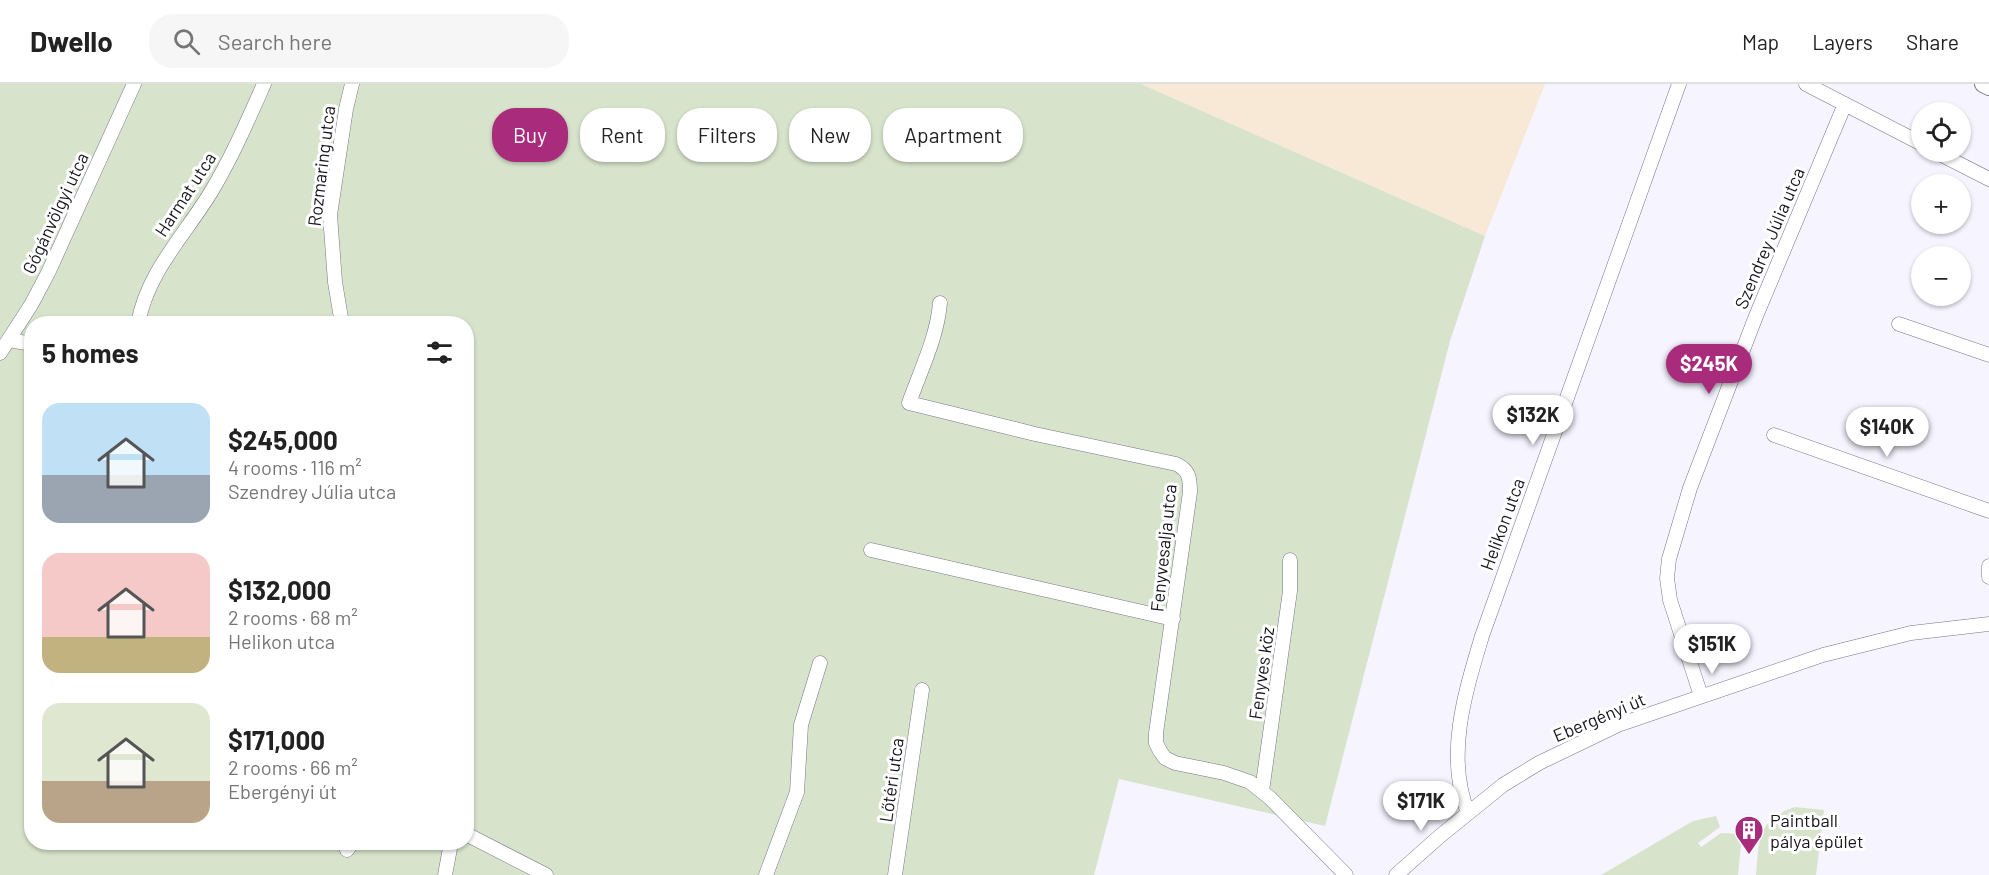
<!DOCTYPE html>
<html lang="en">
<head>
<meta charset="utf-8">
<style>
  :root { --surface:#fff; --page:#f6f6f6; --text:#222; --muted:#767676; --line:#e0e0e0; --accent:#a92b7c }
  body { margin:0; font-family:Barlow,sans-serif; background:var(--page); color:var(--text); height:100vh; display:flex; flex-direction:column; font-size:22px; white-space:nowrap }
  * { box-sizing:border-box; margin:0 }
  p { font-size:20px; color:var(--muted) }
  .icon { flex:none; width:33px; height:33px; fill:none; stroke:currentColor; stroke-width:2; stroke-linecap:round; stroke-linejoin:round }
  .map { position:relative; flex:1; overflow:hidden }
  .side { position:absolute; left:24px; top:232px; width:450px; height:534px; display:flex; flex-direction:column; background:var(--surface); border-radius:24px; box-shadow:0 2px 4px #0004 }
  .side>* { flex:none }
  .top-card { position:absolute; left:492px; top:24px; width:570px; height:54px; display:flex; gap:12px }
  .fabs { position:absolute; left:1911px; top:18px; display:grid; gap:12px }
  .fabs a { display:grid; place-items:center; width:60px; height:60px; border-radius:50%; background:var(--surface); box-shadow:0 2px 4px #0004; font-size:30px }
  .price { position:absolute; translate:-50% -51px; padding:0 14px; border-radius:21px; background:#fff; color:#222; font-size:20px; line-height:39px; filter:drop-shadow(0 2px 3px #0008) }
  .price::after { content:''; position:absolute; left:50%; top:36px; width:18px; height:14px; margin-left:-9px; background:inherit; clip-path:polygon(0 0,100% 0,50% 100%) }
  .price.active { background:var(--accent); color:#fff }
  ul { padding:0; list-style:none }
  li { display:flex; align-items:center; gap:18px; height:150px; padding:0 18px }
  li span { display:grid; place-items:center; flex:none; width:168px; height:120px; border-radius:18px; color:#555 }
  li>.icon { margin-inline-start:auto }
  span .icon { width:72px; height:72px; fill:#fffc; stroke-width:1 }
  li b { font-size:26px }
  h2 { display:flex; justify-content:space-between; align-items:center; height:72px; padding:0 18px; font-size:26px }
  .tag { padding:0 21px; border-radius:24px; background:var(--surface); box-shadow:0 2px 4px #0004; font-size:21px; line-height:54px }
  .tag.active { background:var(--accent); color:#fff }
  header { display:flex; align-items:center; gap:36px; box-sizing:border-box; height:84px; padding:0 30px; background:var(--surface); border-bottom:2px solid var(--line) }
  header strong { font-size:28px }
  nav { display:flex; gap:33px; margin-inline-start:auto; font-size:21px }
  .search { width:420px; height:54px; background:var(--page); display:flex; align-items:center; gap:15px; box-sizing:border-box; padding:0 21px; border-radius:24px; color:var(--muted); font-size:22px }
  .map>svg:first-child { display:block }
</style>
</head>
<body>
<header>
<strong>Dwello</strong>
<div class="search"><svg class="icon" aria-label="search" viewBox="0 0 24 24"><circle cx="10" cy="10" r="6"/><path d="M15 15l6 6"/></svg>Search here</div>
<nav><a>Map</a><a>Layers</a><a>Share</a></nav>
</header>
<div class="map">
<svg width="1989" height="791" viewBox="0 0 1989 791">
  <rect width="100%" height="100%" fill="#f5f4ff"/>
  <path fill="#f7e9d6" d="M 1141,0 L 1545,0 L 1485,152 Z"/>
  <path fill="#d7e4cb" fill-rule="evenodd" d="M 0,0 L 1141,0 L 1485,152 L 1450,257 L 1325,742 L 1119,695 L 1094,791 L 0,791 ZM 32,240 L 466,240 L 466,759 L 32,759 Z
    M 1795,723 L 1824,726 L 1816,791 L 1756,791 C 1759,757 1757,735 1795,723 Z
    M 1716,732 L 1720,743 L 1698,759 L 1701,763 L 1721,749 L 1742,750 L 1738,791 L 1601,791 L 1693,737 Z"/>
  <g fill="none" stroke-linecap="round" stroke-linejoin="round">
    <g stroke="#77758c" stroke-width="15">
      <path id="minor" d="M 1806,0 L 1922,60
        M 1936,68 L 1989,95
        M 940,219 C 937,254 921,285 909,319 L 1035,350 L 1176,380 C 1189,386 1190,394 1190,408 L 1156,649 L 1156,659 L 1160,667 L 1165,674 L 1175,679 L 1224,689 L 1250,698 L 1270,714 L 1346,791
        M 138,240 C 147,188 185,151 211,108 C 232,73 248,36 264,0
        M 342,240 L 335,198 L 330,131 L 346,25 L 352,0
        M 1899,240 L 1989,271
        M 9,256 L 32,260
        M 0,269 L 31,221 L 48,189 L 134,0
        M 1774,351 L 1989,427
        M 871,466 L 1173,535
        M 1989,482 L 1989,493
        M 1701,612 L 1670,516 L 1667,494 L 1669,475 L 1690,404 L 1756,232 L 1845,20
        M 1262,707 L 1290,507 L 1290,476
        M 1468,729 C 1445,672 1465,609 1482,552 L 1679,0
        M 466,750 L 546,791
        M 347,766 L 352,759
        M 445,791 L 451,759
        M 766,791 L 797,708 L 801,641 L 820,579
        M 895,791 L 922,606
        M 1396,791 L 1440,752 L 1503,701 L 1539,679 L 1618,641 L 1823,571 L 1911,549 L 1989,540"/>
    </g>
    <g stroke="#77758c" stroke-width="18">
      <path id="major" d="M 1983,0 L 1989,3"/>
    </g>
    <use href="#minor" stroke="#fff" stroke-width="14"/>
    <use href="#major" stroke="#fff" stroke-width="16"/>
  </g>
  <defs>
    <g id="building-pin" transform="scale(1.5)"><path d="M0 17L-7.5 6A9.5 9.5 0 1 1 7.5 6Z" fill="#a92b7c" stroke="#fff"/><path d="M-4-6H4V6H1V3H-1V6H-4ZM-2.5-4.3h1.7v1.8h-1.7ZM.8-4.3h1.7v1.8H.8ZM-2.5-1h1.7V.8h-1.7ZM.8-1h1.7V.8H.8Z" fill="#fff"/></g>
  </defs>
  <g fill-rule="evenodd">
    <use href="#building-pin" x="1749" y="746"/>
  </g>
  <g text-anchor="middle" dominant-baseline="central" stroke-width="6" stroke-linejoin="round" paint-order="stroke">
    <g font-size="18" fill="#17161f" stroke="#fff">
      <text transform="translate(321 82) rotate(-83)">Rozmaring utca</text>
      <text transform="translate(185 110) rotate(-57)">Harmat utca</text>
      <text transform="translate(55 129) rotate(-65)">Gógánvölgyi utca</text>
      <text transform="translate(1769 154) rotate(-67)">Szendrey Júlia utca</text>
      <text transform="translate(1502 440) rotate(-70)">Helikon utca</text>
      <text transform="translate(1163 464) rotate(-84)">Fenyvesalja utca</text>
      <text transform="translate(1261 589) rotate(-82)">Fenyves köz</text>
      <text transform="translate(1599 633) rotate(-23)">Ebergényi út</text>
      <text transform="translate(891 696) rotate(-82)">Lőtéri utca</text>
    </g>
    <g font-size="18" fill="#17161f" stroke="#fff" text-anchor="start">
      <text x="1770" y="736">Paintball<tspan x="1770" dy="21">pálya épület</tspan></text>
    </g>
  </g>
</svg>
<div class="fabs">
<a><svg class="icon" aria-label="locate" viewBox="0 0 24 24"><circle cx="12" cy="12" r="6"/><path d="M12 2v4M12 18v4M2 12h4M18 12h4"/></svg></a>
<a>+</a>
<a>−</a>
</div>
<b class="price active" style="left:1709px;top:311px">$245K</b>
<b class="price" style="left:1533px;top:362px">$132K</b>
<b class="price" style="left:1887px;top:374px">$140K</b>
<b class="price" style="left:1712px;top:591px">$151K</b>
<b class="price" style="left:1421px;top:748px">$171K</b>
<div class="top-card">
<a class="tag active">Buy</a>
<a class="tag">Rent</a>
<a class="tag">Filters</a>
<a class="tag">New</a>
<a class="tag">Apartment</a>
</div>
<section class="side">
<h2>5 homes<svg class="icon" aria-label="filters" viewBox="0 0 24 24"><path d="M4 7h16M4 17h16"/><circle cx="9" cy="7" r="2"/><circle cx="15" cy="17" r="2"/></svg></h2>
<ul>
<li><span style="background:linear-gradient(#bfe0f5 60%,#9aa5b1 0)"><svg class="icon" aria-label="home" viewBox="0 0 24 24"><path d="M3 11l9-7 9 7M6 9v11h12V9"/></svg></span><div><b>$245,000</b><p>4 rooms · 116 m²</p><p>Szendrey Júlia utca</p></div></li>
<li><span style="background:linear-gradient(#f6c9c9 70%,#c2b280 0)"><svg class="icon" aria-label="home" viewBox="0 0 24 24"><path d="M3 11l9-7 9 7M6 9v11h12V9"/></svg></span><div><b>$132,000</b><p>2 rooms · 68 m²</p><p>Helikon utca</p></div></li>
<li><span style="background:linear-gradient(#dfe7d0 65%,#b9a48a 0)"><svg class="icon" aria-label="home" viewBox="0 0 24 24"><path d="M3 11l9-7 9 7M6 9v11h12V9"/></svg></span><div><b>$171,000</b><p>2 rooms · 66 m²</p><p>Ebergényi út</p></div></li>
</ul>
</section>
</div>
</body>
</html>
